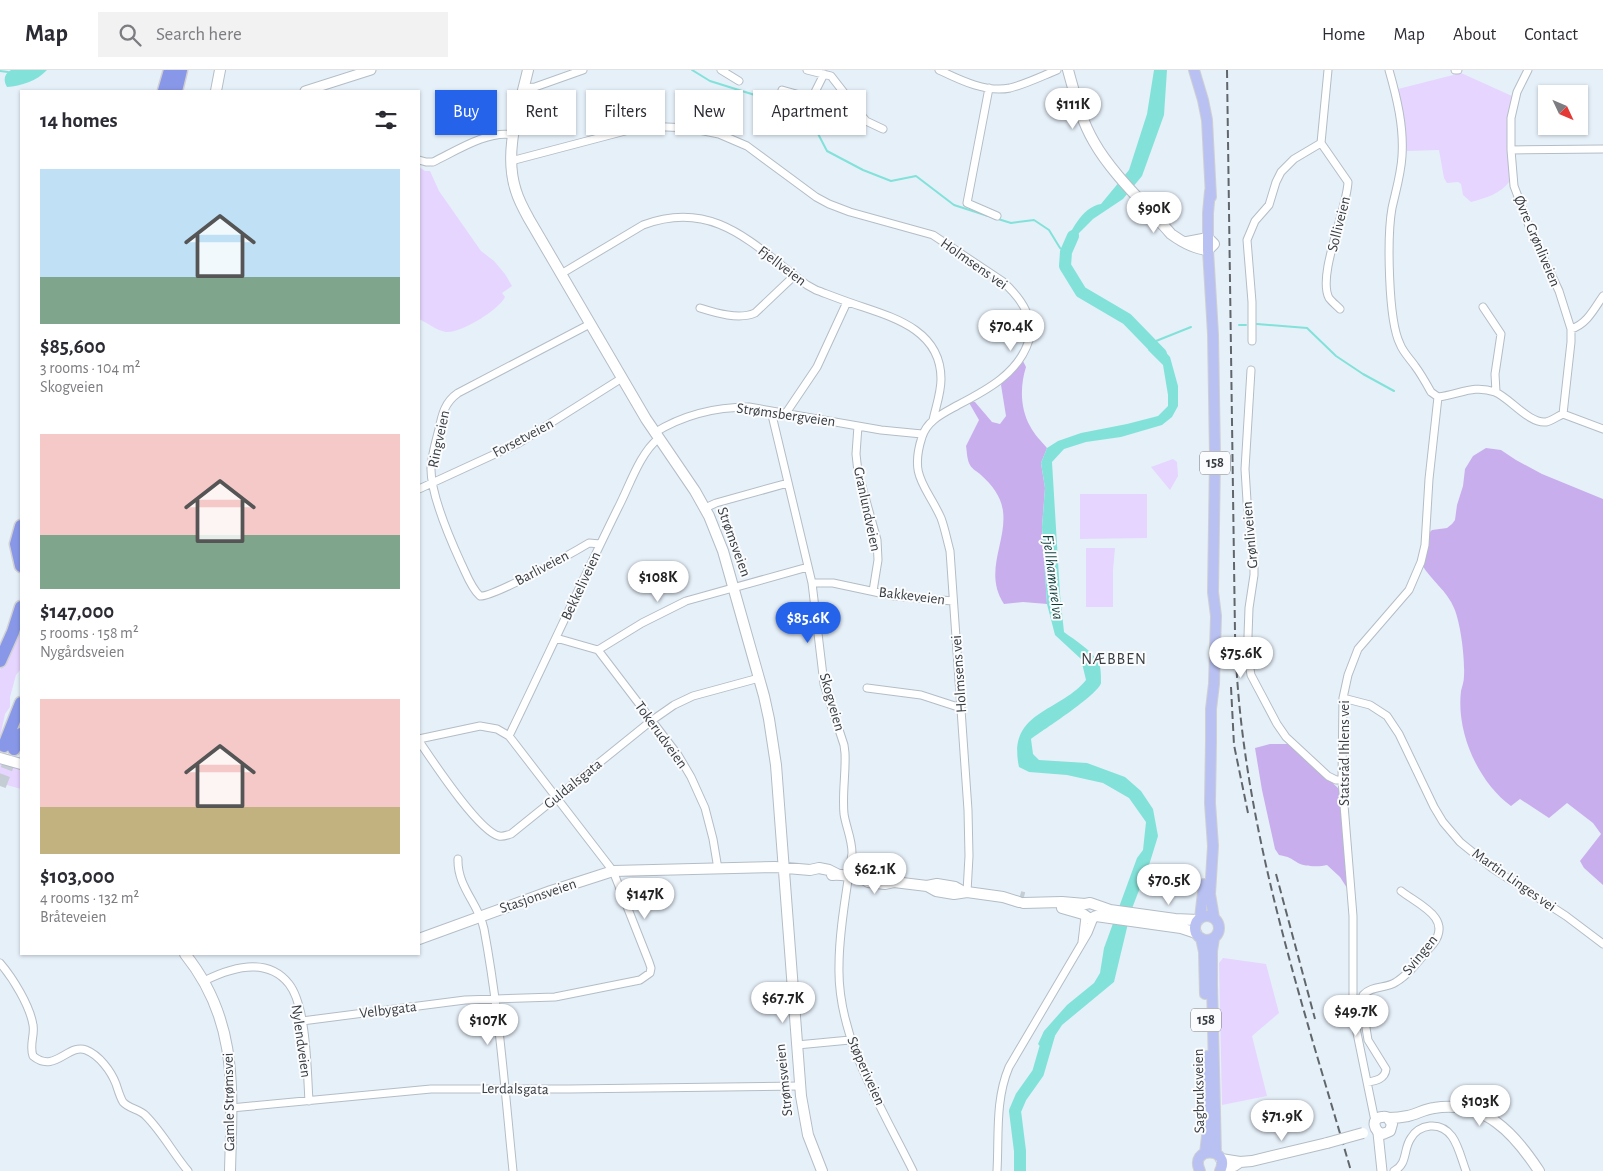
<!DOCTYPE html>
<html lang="en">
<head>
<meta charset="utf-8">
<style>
  :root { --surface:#fff; --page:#f2f2f3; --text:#2b2b33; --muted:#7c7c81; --line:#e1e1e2; --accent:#2563eb }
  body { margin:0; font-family:"Alegreya Sans",sans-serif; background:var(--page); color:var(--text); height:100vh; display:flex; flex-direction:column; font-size:19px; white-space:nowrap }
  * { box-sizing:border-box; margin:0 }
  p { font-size:16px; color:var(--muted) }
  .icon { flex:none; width:28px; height:28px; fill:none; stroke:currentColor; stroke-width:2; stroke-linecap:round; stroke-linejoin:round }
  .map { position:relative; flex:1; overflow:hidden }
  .details { position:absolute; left:20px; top:20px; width:400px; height:865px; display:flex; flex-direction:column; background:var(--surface); border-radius:0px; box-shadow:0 1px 4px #0004 }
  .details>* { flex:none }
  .banner { position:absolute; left:435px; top:20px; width:475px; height:45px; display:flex; gap:10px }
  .needle { width:32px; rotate:134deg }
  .tools { position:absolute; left:1538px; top:15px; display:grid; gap:10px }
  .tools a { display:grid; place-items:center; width:50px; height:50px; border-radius:0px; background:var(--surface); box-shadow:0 1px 4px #0004; font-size:25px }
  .price { position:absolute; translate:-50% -42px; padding:0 11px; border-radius:18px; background:#fff; color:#222; font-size:16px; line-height:32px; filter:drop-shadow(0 1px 2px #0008) }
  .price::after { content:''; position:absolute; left:50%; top:30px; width:15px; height:11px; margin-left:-8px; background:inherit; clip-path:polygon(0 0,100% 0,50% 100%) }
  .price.active { background:var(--accent); color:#fff }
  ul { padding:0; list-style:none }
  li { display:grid; align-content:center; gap:10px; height:265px; padding:0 20px }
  li span { display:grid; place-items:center; height:155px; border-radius:0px; color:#555 }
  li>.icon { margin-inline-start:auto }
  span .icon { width:90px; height:90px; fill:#fffc; stroke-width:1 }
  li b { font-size:21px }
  h2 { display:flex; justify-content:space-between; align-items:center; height:60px; padding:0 20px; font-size:21px }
  .chip { padding:0 18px; border-radius:0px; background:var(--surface); box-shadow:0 1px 4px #0004; font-size:18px; line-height:45px }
  .chip.active { background:var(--accent); color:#fff }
  header { display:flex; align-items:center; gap:30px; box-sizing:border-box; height:70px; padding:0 25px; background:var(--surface); border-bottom:1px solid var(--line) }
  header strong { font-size:24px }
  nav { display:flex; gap:28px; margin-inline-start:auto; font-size:18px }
  .search { width:350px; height:45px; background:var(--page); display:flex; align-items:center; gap:12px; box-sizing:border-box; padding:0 18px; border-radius:0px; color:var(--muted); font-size:19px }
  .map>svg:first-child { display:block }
</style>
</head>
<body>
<header>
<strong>Map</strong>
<div class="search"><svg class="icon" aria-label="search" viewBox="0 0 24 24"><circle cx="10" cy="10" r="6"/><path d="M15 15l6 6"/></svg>Search here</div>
<nav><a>Home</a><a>Map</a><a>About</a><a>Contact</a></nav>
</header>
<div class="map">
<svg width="1603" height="1101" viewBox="0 0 1603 1101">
  <rect width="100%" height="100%" fill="#e6f0f9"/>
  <path fill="#e6d5fe" d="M 1461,3 L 1512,26 C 1505,55 1507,82 1510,111 C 1500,124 1486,128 1471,132 L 1463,125 L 1461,114 L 1458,112 L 1447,113 L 1444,108 L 1439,80 L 1407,81 L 1398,19 Z
    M 419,97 L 425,101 L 430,101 L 439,121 L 481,181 L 494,191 L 505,204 L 512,216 L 502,223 L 505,227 C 500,239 460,264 446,262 C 435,260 428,253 419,249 Z
    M 1173,389 L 1177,392 L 1178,406 L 1170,420 L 1151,397 Z
    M 1080,424 L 1147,424 L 1147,468 L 1080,469 Z
    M 1086,478 L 1115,478 L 1113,500 L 1113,537 L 1086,537 Z
    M 21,557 L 21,599 L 16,605 L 10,627 L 10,637 L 5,644 L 0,667 L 0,600 Z
    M 0,694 L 21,698 L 21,719 L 0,713 Z
    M 1223,888 L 1266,894 L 1279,943 L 1252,966 L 1267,1026 L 1222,1035 L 1219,893 Z"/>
  <path fill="#c9aeed" d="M 1019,283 L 1026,297 C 1020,316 1020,338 1030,356 C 1034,364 1041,371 1047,378 L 1041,393 L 1045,418 L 1042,457 L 1047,534 L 1023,532 L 1004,534 C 983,502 1007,472 1003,441 C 1001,426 992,415 981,405 C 978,402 972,399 970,395 C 967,390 967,382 966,376 L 979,350 L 968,331 L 975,332 L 992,352 L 1000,354 L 1006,346 L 1001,315 Z
    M 1486,378 L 1501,380 L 1516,390 L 1542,404 L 1603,429 L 1603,815 L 1584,798 L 1580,791 L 1601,764 L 1593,753 L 1567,733 L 1549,748 L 1520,729 L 1511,736 C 1478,712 1456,662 1461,621 C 1462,616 1464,612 1464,606 C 1465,589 1461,554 1454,538 C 1448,522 1431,510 1422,495 L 1428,464 L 1432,460 L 1447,458 L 1452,454 L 1455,450 L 1457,435 L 1463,416 L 1465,399 L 1473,386 Z
    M 1270,674 L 1292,674 L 1340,720 L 1351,772 L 1354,823 L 1347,818 L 1340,807 L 1327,795 C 1320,797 1305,797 1298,793 C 1290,788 1290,787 1279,785 L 1275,779 L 1262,720 L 1255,678 Z"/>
  <path fill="#82e2d9" d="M 11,0 L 47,0 C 37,11 21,16 7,17 C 3,10 4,4 11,0 Z
    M 1154,0 L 1167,0 L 1164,45 L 1142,106 L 1123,129 L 1093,149 L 1079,163 L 1072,175 L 1071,184 L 1062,178 C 1071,163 1081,137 1101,134 L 1129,100 L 1147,44 Z
    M 1151,273 L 1161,277 L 1170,287 L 1178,316 L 1178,336 L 1172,347 L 1162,355 L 1121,367 L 1086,372 L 1064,379 L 1052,392 L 1060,524 L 1064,562 C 1076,571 1092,580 1099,594 C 1101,597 1101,608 1101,613 C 1098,625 1043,660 1031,669 L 1033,684 L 1039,690 L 1087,693 L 1125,707 L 1141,721 L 1153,739 L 1158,766 L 1150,792 L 1131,841 L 1114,912 L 1062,955 L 1045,981 L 1038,974 L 1044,961 L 1067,935 L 1094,913 L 1100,903 L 1104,878 L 1137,788 L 1143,780 L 1146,752 L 1129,728 L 1103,713 L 1067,705 L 1029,702 L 1019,697 C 1007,641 1059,643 1086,610 L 1081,589 L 1055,565 L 1047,534 L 1042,457 L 1045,418 L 1041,393 L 1047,378 L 1058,371 L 1081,363 L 1127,354 L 1158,346 L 1168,336 L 1168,325 L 1163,295 L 1148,280 Z"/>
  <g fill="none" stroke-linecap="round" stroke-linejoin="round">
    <path stroke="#82e2d9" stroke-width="2" d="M 692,0 L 710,11 L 758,26 L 815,58 L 827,81 L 863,100 L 891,111 L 916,106 L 954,135 L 988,146
      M 0,1 L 8,2
      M 998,149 L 1011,153 L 1034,150 L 1049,160 L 1060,178 L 1066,182
      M 1257,254 L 1307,258 L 1336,286 L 1363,304 L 1394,321
      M 1239,255 L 1246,255
      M 1151,273 L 1191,257"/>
    <path stroke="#82e2d9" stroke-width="12" d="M 1073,166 L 1066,182 L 1065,196 L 1081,222 L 1127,249 L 1161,284
      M 1020,1101 L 1020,1081 L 1015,1041 L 1021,1027 L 1038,1003 L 1049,965"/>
    <path stroke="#c4ccd4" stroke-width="10" stroke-dasharray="10 5" stroke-linecap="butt" d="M 1020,826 L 1024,827"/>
    <path stroke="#c4ccd4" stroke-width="12" stroke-dasharray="12 6" stroke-linecap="butt" d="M 0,716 L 14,679"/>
    <g stroke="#b4bdc6" stroke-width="9">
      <path id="minor" d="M 721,0 L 739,11
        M 807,0 L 831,6 L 866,51 L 883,59
        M 939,0 C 960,10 986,23 1010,18 C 1026,14 1042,6 1057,0
        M 1389,0 C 1397,28 1404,57 1402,86 C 1401,104 1396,120 1392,138 C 1387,166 1388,250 1400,274 C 1403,282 1410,289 1415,296 C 1421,304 1426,313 1431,322 L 1438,327
        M 1455,0 L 1458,0
        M 1528,0 L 1517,22 L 1511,48 L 1511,80 L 1514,116 L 1531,161 L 1559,221 L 1571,259 L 1571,272 L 1563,344
        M 524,18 L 535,17 L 583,0
        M 989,18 L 967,133 L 997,146
        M 782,20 L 807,27 L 814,24 L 824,4
        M 1321,73 L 1348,112 C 1347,140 1317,205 1329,228 C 1332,232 1336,235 1340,239
        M 1511,80 L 1603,79
        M 419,90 L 426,92 L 433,92 C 456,81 488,60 513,65
        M 511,91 L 644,56 L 689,58 L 719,64 L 747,76 L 816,127 L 829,134 L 850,142 L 933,165 L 1002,211 C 1018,225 1035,246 1029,270 C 1019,303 987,320 958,335 C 944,343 927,350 922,367 C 909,407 926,415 941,448 C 945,459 947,470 950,481 L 968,740 L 969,786 L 967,822
        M 561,204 L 643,155 C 715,128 754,176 807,215 L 816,220 C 832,226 847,232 863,237 C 899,249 941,263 941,309 C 941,323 936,336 933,350
        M 1483,237 L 1501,264 L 1495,304 L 1496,322
        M 700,238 C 716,243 739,250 755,243 L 794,206
        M 590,254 L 458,323 C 445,332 442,344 439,359 C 436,371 432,384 431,397 C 430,423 450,469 461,493 C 466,503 471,518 480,526 C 492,528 574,482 589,473 L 600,474
        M 1571,259 C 1587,254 1594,239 1603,226
        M 1252,271 L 1252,232 L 1247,170 L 1255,151 L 1269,135 L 1276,112 L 1281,102 L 1294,89 L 1321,73 L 1328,0
        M 1251,300 L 1245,399 L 1247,431 L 1254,495 L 1254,505 L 1249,538 L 1248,566 L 1248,587 L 1251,605 L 1277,654 L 1286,667 L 1328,706 L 1336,710 L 1342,710
        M 1438,327 C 1459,325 1473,314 1495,322 C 1510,328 1529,354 1546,352 C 1551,351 1558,346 1563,344 L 1603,359
        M 771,341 L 812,513 L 824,614 L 844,675 L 845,683 C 846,703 842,723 844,744 C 846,757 852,769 852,783 C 847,820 839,859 839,896 C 837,968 882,1038 913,1101
        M 786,343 L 817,297 L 847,232
        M 858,356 L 856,384 L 858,402 L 877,470 L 878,490 L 873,521
        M 654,363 C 683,345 716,337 749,337 L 881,360 L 922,364
        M 419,419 L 519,373 L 622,308
        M 705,438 L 716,433 L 788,413
        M 812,513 L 833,513 L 894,526 L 953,531
        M 556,568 L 598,580 L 678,685 L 691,707 L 705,738 L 713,769 L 718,799
        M 598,580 L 642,553 L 686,531 L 808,497
        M 867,618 L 921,625 L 961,638
        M 1343,628 L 1370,635 L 1387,646 L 1399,664 L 1434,737 L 1443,752 L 1460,772 L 1492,798 L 1566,846 L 1603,874
        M 509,666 C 546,590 581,513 618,438 C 629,417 640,383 658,369
        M 419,671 C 432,690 478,761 499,766 C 503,767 507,765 511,764 L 651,651 L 674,635 L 693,626 L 759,608
        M 458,789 C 457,817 479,834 484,859 C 499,939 505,1021 513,1101
        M 1082,872 L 1085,847
        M 0,893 C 13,908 30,936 33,955 C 35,965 29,975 33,986 C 55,1004 68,973 86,980 C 99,985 111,1001 116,1014 C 118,1020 120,1027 123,1032 C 129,1039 140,1039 146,1046 C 162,1062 173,1083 188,1101
        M 204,911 C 230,898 267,886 289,914 C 307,937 307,1001 309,1031
        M 302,951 L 465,930 L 555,927 L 640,910 L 650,903 L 651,898 L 649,892 L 613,801 L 509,666 L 497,659 L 480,656 L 419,669
        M 797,975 L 850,970
        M 1367,1012 C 1376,1011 1385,1009 1386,999 L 1368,970 L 1362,933 L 1363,925 C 1372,915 1386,919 1396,912 C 1411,903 1422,886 1433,874 C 1453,848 1419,835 1401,821
        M 231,1038 L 431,1019 L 569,1019 L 800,1016
        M 1375,1051 L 1357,963 L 1353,930 L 1353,846 L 1342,710 L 1343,628 L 1348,605 L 1358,579 L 1409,520 L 1421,492 L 1425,475 L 1429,409 L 1438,327
        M 997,1101 C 999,1066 995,1030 1009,997 L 1088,863 L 1094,848
        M 1394,1101 C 1408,1094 1403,1079 1411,1068 C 1415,1061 1422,1057 1430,1056 C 1455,1054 1459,1083 1466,1101"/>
    </g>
    <g stroke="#b4bdc6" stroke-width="11">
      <path id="tertiary" d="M 305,21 L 371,0
        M 1378,1063 L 1382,1101"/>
    </g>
    <g stroke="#b4bdc6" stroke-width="12">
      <path id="secondary" d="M 528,0 C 519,39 503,82 516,121 C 519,131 524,140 529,149 L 646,349 L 695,421 L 709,446 L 723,481 L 764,626 L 769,649 L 776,695 L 801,1026 L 808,1065 L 822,1101
        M 1068,0 C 1075,25 1081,50 1094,72 C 1112,104 1146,135 1171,164 C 1182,172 1194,179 1208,180 L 1214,174 L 1208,168 L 1187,172
        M 216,21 L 220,0
        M 0,688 L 21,694
        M 832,805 C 843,803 854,809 865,806
        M 860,807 L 868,812 L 885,814 L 894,812 L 927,816 L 937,814 L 955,817 L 964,822
        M 927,816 L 936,821 L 954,824 L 967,822 L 1003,827 L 1019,832
        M 1023,833 L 1062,832 L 1085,834 L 1090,833 L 1110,840 L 1175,849 L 1198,850
        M 1062,838 L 1083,844 L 1090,849 L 1096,846 L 1103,847 L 1181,858 L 1196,863
        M 419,869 L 551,821 L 613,801 L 775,797 L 810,800 L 819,798 L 829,800 L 837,804
        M 185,884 C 239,951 232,1020 230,1101
        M 1388,1048 L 1392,1054 L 1390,1061 L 1383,1064 C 1374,1062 1370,1048 1382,1047 C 1385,1046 1386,1047 1389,1048 C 1395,1048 1403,1047 1408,1046 C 1417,1044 1425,1039 1434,1038 C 1485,1030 1514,1063 1539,1101
        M 1221,1089 L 1240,1092 L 1252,1091 L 1327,1073
        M 1221,1100 L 1234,1096 L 1240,1092"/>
    </g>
    <g stroke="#d0d0d1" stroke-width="12">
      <path id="primary" d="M 1194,0 L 1203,30 L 1207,50 L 1211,127
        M 1210,121 L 1208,143 L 1208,180 L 1213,264 L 1215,387 L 1213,522 L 1216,546 L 1214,614 L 1211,639 L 1211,671 L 1210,733 L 1213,776 L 1210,824 L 1214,848
        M1195 858a12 12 0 1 1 24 0a12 12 0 1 1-24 0Z
        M 1200,848 L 1204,814
        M 1201,868 L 1204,882 L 1205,924
        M 1214,868 L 1212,881 L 1212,915 L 1216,1084
        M 1205,1083 L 1208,1058 L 1207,986
        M 1200,1101 C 1188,1076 1232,1077 1220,1101"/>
    </g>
    <g stroke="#d0d0d1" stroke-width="15">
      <path id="motorway" d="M 164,21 L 170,0
        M 176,21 L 181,0
        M 21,456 L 16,474 L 21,496
        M 0,591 L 13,562 L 21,537
        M 4,676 L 21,633
        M 14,679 L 21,664"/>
    </g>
    <use href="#minor" stroke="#fff" stroke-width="7"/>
    <use href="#tertiary" stroke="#fff" stroke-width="9"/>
    <use href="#secondary" stroke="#fff" stroke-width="10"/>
    <use href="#primary" stroke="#b8c1f1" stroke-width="10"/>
    <use href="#motorway" stroke="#8897e7" stroke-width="12"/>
    <path stroke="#61666b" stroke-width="2" stroke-dasharray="8 4" stroke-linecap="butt" d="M 1227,0 L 1235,563 C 1239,747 1300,925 1351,1101
      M 1231,617 L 1234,675 L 1248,743
      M 1276,804 L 1315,949"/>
    <g stroke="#b4bdc6" stroke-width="12" stroke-linecap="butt">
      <path id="secondary-bridge" d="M 1327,1073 L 1363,1063"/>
    </g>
    <use href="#secondary-bridge" stroke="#fff" stroke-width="10"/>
  </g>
  <g text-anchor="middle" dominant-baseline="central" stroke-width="4" stroke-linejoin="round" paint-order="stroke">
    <g fill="#fafcfe" stroke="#74767a" stroke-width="1">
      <rect x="1200" y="381.5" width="30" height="23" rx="4"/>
      <rect x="1191" y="938.5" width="30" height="23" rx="4"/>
    </g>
    <g font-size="14" font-weight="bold" fill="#3a3d41">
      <text x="1215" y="393">158</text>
      <text x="1206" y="950">158</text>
    </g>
    <g font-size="15" fill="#3a3d41" stroke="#fafcfe">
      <text transform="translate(1339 154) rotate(-76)">Solliveien</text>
      <text transform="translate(1537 171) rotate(67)">Øvre Grønliveien</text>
      <text transform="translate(974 194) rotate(35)">Holmsens vei</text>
      <text transform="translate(782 196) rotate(37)">Fjellveien</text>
      <text transform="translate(786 345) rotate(8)">Strømsbergveien</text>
      <text transform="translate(523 368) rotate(-28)">Forsetveien</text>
      <text transform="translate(439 369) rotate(-78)">Ringveien</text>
      <text transform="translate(867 439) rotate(78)">Granlundveien</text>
      <text transform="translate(1250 465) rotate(-95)">Grønliveien</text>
      <text transform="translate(734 472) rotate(70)">Strømsveien</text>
      <text transform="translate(542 498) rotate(-28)">Barliveien</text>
      <text transform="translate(581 516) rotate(-65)">Bekkeliveien</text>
      <text transform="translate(912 526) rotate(7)">Bakkeveien</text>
      <text transform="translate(959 604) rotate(-94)">Holmsens vei</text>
      <text transform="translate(832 632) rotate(74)">Skogveien</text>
      <text transform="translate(661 665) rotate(54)">Tokerudveien</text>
      <text transform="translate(1344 683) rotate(-90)">Statsråd Ihlens vei</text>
      <text transform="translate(573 714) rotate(-39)">Guldalsgata</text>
      <text transform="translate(1514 810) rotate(35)">Martin Linges vei</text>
      <text transform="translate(538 826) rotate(-19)">Stasjonsveien</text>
      <text transform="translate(1420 885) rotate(-51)">Svingen</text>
      <text transform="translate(388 940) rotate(-7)">Velbygata</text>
      <text transform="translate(301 971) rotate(82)">Nylendveien</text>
      <text transform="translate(866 1001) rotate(66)">Støperiveien</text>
      <text transform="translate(784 1010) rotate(-96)">Strømsveien</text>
      <text transform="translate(515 1019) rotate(1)">Lerdalsgata</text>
      <text transform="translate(1199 1021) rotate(-91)">Sagbruksveien</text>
      <text transform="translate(229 1032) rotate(-91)">Gamle Strømsvei</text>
    </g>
    <g font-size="16" font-style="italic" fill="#0b3a36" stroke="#fafcfe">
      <text transform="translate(1053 507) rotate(83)">Fjellhamarelva</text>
    </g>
    <g font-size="16" letter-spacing="1" fill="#3a3d41" stroke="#fafcfe">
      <text x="1114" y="589">NÆBBEN</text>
    </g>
  </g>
</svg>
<div class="tools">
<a><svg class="needle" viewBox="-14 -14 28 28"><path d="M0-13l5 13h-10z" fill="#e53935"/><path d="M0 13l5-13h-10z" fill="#7c7c81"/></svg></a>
</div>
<b class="price" style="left:1073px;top:60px">$111K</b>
<b class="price" style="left:1154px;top:164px">$90K</b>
<b class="price" style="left:1011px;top:282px">$70.4K</b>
<b class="price" style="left:658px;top:533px">$108K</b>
<b class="price active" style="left:808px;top:574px">$85.6K</b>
<b class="price" style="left:1241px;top:609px">$75.6K</b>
<b class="price" style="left:875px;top:825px">$62.1K</b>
<b class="price" style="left:1169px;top:836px">$70.5K</b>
<b class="price" style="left:645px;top:850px">$147K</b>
<b class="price" style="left:783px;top:954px">$67.7K</b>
<b class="price" style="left:1356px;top:967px">$49.7K</b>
<b class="price" style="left:488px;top:976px">$107K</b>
<b class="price" style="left:1480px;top:1057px">$103K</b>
<b class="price" style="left:1282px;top:1072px">$71.9K</b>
<div class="banner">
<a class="chip active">Buy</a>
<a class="chip">Rent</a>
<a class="chip">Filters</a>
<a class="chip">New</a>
<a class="chip">Apartment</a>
</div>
<section class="details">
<h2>14 homes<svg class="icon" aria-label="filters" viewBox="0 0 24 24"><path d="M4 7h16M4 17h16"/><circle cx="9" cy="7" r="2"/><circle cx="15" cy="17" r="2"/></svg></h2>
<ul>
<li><span style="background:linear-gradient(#bfe0f5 70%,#7fa58c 0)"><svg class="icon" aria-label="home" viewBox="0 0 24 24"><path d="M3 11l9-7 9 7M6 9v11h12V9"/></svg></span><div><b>$85,600</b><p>3 rooms · 104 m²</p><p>Skogveien</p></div></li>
<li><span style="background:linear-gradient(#f6c9c9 65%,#7fa58c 0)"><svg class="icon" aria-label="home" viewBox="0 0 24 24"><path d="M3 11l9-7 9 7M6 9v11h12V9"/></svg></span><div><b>$147,000</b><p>5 rooms · 158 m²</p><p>Nygårdsveien</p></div></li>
<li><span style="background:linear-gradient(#f6c9c9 70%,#c2b280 0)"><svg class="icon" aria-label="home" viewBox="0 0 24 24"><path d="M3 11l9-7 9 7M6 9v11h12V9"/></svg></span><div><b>$103,000</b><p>4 rooms · 132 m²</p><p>Bråteveien</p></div></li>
</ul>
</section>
</div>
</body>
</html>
